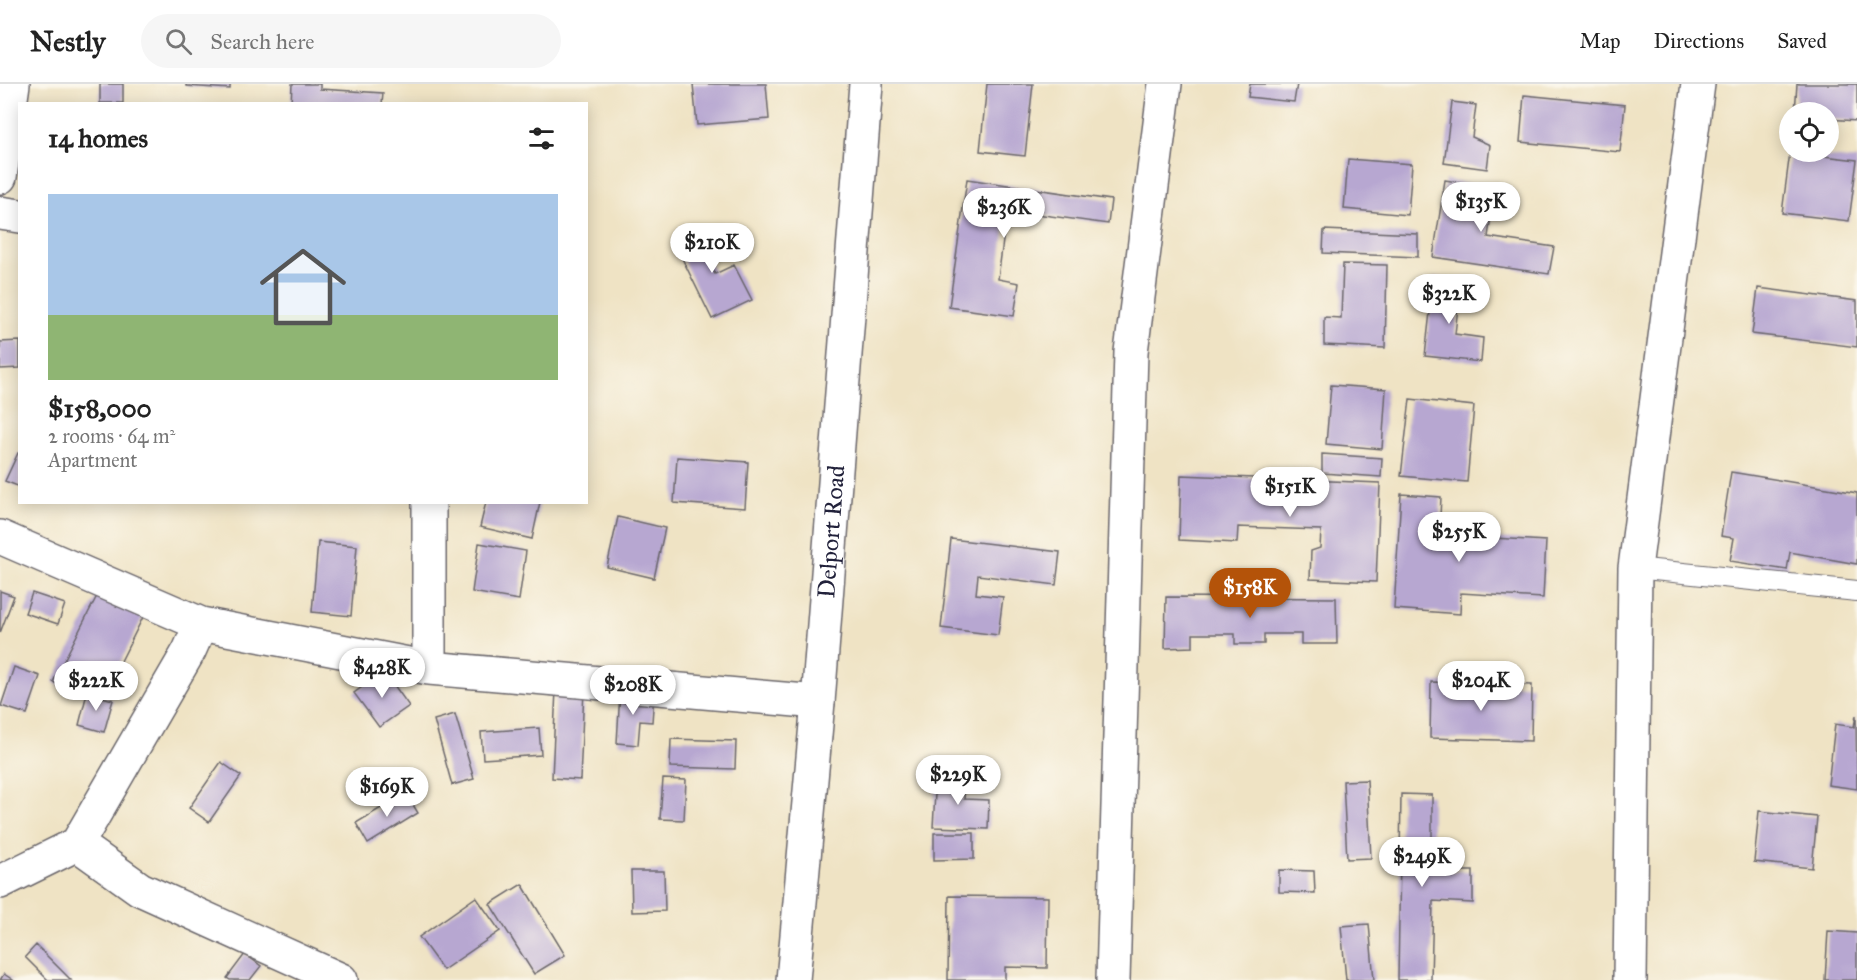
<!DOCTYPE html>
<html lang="en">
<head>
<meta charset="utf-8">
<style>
  :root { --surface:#fff; --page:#f6f6f6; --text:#222; --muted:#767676; --line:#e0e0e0; --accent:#b45309 }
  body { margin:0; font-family:"IM FELL Great Primer",serif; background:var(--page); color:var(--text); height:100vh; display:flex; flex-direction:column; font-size:22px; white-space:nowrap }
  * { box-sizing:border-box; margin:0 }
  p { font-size:20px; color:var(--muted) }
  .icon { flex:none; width:33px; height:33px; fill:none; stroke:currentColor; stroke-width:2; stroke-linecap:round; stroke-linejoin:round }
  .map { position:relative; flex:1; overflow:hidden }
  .details { position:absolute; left:18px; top:18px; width:570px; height:402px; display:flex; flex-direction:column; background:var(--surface); border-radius:0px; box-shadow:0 3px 15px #0003 }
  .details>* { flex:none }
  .controls { position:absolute; left:1779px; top:18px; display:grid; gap:12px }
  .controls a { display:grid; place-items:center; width:60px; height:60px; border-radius:50%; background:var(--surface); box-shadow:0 3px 15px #0003; font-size:30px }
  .price { position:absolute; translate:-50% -51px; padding:0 14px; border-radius:21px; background:#fff; color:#222; font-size:20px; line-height:39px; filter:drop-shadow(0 2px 3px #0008) }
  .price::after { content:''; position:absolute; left:50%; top:36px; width:18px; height:14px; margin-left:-9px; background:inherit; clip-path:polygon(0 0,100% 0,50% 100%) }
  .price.current { background:var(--accent); color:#fff }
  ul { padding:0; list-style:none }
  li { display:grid; align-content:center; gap:12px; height:318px; padding:0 30px }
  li+li { border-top:2px solid var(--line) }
  li span { display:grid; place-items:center; height:186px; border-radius:0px; color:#555 }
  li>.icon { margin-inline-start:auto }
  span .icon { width:108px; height:108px; fill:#fffc; stroke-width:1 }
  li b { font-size:26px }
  h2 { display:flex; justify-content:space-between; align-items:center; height:72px; padding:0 30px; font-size:26px }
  header { display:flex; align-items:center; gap:36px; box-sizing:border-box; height:84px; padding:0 30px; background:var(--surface); border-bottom:2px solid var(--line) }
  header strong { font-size:28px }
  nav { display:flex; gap:33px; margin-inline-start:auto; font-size:21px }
  .search { width:420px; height:54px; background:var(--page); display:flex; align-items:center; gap:15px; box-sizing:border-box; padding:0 21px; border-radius:33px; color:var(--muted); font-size:22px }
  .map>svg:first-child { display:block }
</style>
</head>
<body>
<header>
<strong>Nestly</strong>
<div class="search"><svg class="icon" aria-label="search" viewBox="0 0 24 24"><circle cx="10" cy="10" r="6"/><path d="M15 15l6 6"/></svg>Search here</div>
<nav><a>Map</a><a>Directions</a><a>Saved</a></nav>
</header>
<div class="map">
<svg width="1857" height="896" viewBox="0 0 1857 896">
  <rect width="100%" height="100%" fill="#fbf7ec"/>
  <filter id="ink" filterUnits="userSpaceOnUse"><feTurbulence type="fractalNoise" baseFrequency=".0167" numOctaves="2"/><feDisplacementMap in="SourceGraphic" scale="12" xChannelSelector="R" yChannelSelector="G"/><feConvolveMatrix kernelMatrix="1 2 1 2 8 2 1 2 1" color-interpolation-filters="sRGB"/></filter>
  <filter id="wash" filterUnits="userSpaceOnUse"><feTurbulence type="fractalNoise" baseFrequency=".008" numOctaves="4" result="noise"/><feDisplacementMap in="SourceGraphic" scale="24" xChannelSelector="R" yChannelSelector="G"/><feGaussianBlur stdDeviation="1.35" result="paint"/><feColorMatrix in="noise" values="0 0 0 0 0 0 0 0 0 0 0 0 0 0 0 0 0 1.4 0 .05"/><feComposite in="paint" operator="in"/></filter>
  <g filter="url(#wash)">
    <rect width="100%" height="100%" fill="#efe3c4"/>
    <g id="blocks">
      <path fill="#b7a7d1" d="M 100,0 L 123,0 L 123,19 L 100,19 Z
        M 186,0 L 230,0 L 230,5 L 186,2 Z
        M 292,0 L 320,0 L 320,5 L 383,9 L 382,20 L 291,20 Z
        M 693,0 L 766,0 L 769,35 L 697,41 Z
        M 987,0 L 1033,0 L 1025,72 L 980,67 Z
        M 1250,0 L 1297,0 L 1294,18 L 1248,13 Z
        M 1797,0 L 1857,0 L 1857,37 L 1828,35 L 1828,28 L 1795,28 Z
        M 1524,11 L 1625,21 L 1620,68 L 1520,58 Z
        M 1452,18 L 1476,21 L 1472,53 L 1490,61 L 1487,85 L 1444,79 Z
        M 1790,68 L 1857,76 L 1849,137 L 1782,129 Z
        M 1348,75 L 1412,80 L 1408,131 L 1344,125 Z
        M 967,95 L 1111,116 L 1108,140 L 1007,126 L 998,195 L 1019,199 L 1014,232 L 949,223 Z
        M 1445,96 L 1495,104 L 1488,153 L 1554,163 L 1549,190 L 1433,173 Z
        M 712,142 L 724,167 L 708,175 L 715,190 L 734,181 L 752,216 L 712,235 L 675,160 Z
        M 1324,146 L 1418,150 L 1418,173 L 1323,169 Z
        M 1343,180 L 1387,181 L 1385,264 L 1324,261 L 1324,233 L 1341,234 Z
        M 1434,193 L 1461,196 L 1455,250 L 1483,254 L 1481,278 L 1425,272 Z
        M 1758,204 L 1857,217 L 1857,263 L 1752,250 Z
        M 20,257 L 20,284 L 0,285 L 0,258 Z
        M 1331,301 L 1386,305 L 1382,365 L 1326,360 Z
        M 1410,315 L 1474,322 L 1467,398 L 1401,392 Z
        M 18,369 L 20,370 L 20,403 L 5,397 Z
        M 1322,370 L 1382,374 L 1381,393 L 1322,389 Z
        M 677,373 L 748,378 L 745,424 L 674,419 Z
        M 1731,388 L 1857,409 L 1857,480 L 1790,468 L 1787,486 L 1730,477 L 1734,454 L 1721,452 Z
        M 1181,391 L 1380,399 L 1376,498 L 1310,495 L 1311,467 L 1320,464 L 1321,446 L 1238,443 L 1237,459 L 1179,456 Z
        M 1401,410 L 1441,413 L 1439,451 L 1546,457 L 1543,514 L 1461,509 L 1460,530 L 1394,525 Z
        M 486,418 L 540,418 L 532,455 L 480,443 Z
        M 618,433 L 665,444 L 654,494 L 607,483 Z
        M 951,455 L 1060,468 L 1056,501 L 978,491 L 976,510 L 1003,513 L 998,551 L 941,544 Z
        M 318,458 L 357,462 L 351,532 L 312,528 Z
        M 479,459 L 526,467 L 519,516 L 472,508 Z
        M 0,507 L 14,512 L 0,549 Z
        M 99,508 L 144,531 L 111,597 L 86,584 L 73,609 L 53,598 Z
        M 32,509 L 65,520 L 58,540 L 25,529 Z
        M 1166,513 L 1336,514 L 1337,560 L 1301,560 L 1301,550 L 1264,550 L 1264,560 L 1235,560 L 1235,550 L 1193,550 L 1193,563 L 1165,564 Z
        M 14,583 L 40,592 L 27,630 L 1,622 Z
        M 384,587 L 409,622 L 379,643 L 354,609 Z
        M 1431,598 L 1532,601 L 1531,657 L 1430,654 Z
        M 556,605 L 584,606 L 580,696 L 552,694 Z
        M 620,608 L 654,610 L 652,638 L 640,637 L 638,661 L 617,659 Z
        M 87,609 L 113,616 L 104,648 L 79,641 Z
        M 455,630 L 474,695 L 452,701 L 434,636 Z
        M 1856,631 L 1857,705 L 1828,701 L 1835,640 L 1854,643 Z
        M 539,644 L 541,671 L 483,675 L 481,648 Z
        M 671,655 L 736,657 L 735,685 L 670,683 Z
        M 221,678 L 241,692 L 209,738 L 189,724 Z
        M 936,693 L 965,694 L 964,715 L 989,716 L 988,745 L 933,743 Z
        M 663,695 L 686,696 L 684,736 L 660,735 Z
        M 1367,696 L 1371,774 L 1347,775 L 1343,697 Z
        M 406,709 L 418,729 L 368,760 L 356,739 Z
        M 1401,710 L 1432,711 L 1432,787 L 1473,787 L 1473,819 L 1433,817 L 1431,896 L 1398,896 Z
        M 1759,727 L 1817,733 L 1812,784 L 1754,778 Z
        M 934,749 L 974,749 L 974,775 L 934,776 Z
        M 1279,786 L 1314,787 L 1315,809 L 1279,808 Z
        M 631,787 L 664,787 L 665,827 L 632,828 Z
        M 522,800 L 565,871 L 534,890 L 490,820 Z
        M 949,812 L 1048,813 L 1047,884 L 1005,883 L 1005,896 L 948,896 Z
        M 476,813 L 500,847 L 443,886 L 419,853 Z
        M 1369,840 L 1374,896 L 1346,896 L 1341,842 Z
        M 1828,847 L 1857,849 L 1857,896 L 1825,896 Z
        M 36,861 L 71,896 L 48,896 L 25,873 Z
        M 245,870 L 261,882 L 250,896 L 230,896 L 227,894 Z
        M 4,890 L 13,896 L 0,896 Z"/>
    </g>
  </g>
  <g filter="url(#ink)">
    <use href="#blocks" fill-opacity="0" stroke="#6a666b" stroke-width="1.5"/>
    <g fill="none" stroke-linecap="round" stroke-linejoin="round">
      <g stroke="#6a666b" stroke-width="22">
        <path id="service" d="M 1635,484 L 1857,507"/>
      </g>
      <g stroke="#6a666b" stroke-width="36">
        <path id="minor" d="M 0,93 L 13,0
          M 0,129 L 20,132
          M 429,418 L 429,584
          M 0,453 L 201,540 L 429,584 L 818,618
          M 77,760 L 140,805 L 341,896
          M 0,798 L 77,760 L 189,567 L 201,540
          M 1113,896 L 1131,268 L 1165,0
          M 1630,896 L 1635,484 L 1698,0"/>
      </g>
      <g stroke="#6a666b" stroke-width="36">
        <g id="tertiary">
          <path id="s1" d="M 793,896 L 818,618 L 866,0"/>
        </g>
      </g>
      <use href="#service" stroke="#fff" stroke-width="20"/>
      <use href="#minor" stroke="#fff" stroke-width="33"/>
      <use href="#tertiary" stroke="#fff" stroke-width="33"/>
    </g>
  </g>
  <g text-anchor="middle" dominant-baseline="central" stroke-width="4.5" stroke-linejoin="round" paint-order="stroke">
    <g font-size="24" fill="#22223b" stroke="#fbf7ec">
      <text stroke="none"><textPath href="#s1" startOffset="450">Delport Road</textPath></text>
    </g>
  </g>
</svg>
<div class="controls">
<a><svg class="icon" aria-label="locate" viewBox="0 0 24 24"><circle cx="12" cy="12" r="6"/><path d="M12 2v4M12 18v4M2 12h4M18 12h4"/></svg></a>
</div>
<b class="price" style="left:1481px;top:149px">$135K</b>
<b class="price" style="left:1004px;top:155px">$236K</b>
<b class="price" style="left:712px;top:190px">$210K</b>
<b class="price" style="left:1449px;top:241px">$322K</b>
<b class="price" style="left:1290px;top:434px">$151K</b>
<b class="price" style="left:1459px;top:479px">$255K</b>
<b class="price current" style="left:1250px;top:535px">$158K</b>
<b class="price" style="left:382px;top:615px">$428K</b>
<b class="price" style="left:96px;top:628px">$222K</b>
<b class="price" style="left:1481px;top:628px">$204K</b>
<b class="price" style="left:633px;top:632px">$208K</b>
<b class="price" style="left:958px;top:722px">$229K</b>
<b class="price" style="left:387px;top:734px">$169K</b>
<b class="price" style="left:1422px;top:804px">$249K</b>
<section class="details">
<h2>14 homes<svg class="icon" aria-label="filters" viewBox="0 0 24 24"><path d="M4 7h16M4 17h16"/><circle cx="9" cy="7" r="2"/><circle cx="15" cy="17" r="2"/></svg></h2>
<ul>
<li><span style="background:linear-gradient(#a9c7e8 65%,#8fb573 0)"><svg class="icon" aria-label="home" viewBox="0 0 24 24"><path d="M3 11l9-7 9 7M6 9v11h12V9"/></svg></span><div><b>$158,000</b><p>2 rooms · 64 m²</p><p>Apartment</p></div></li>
</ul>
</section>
</div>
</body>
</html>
